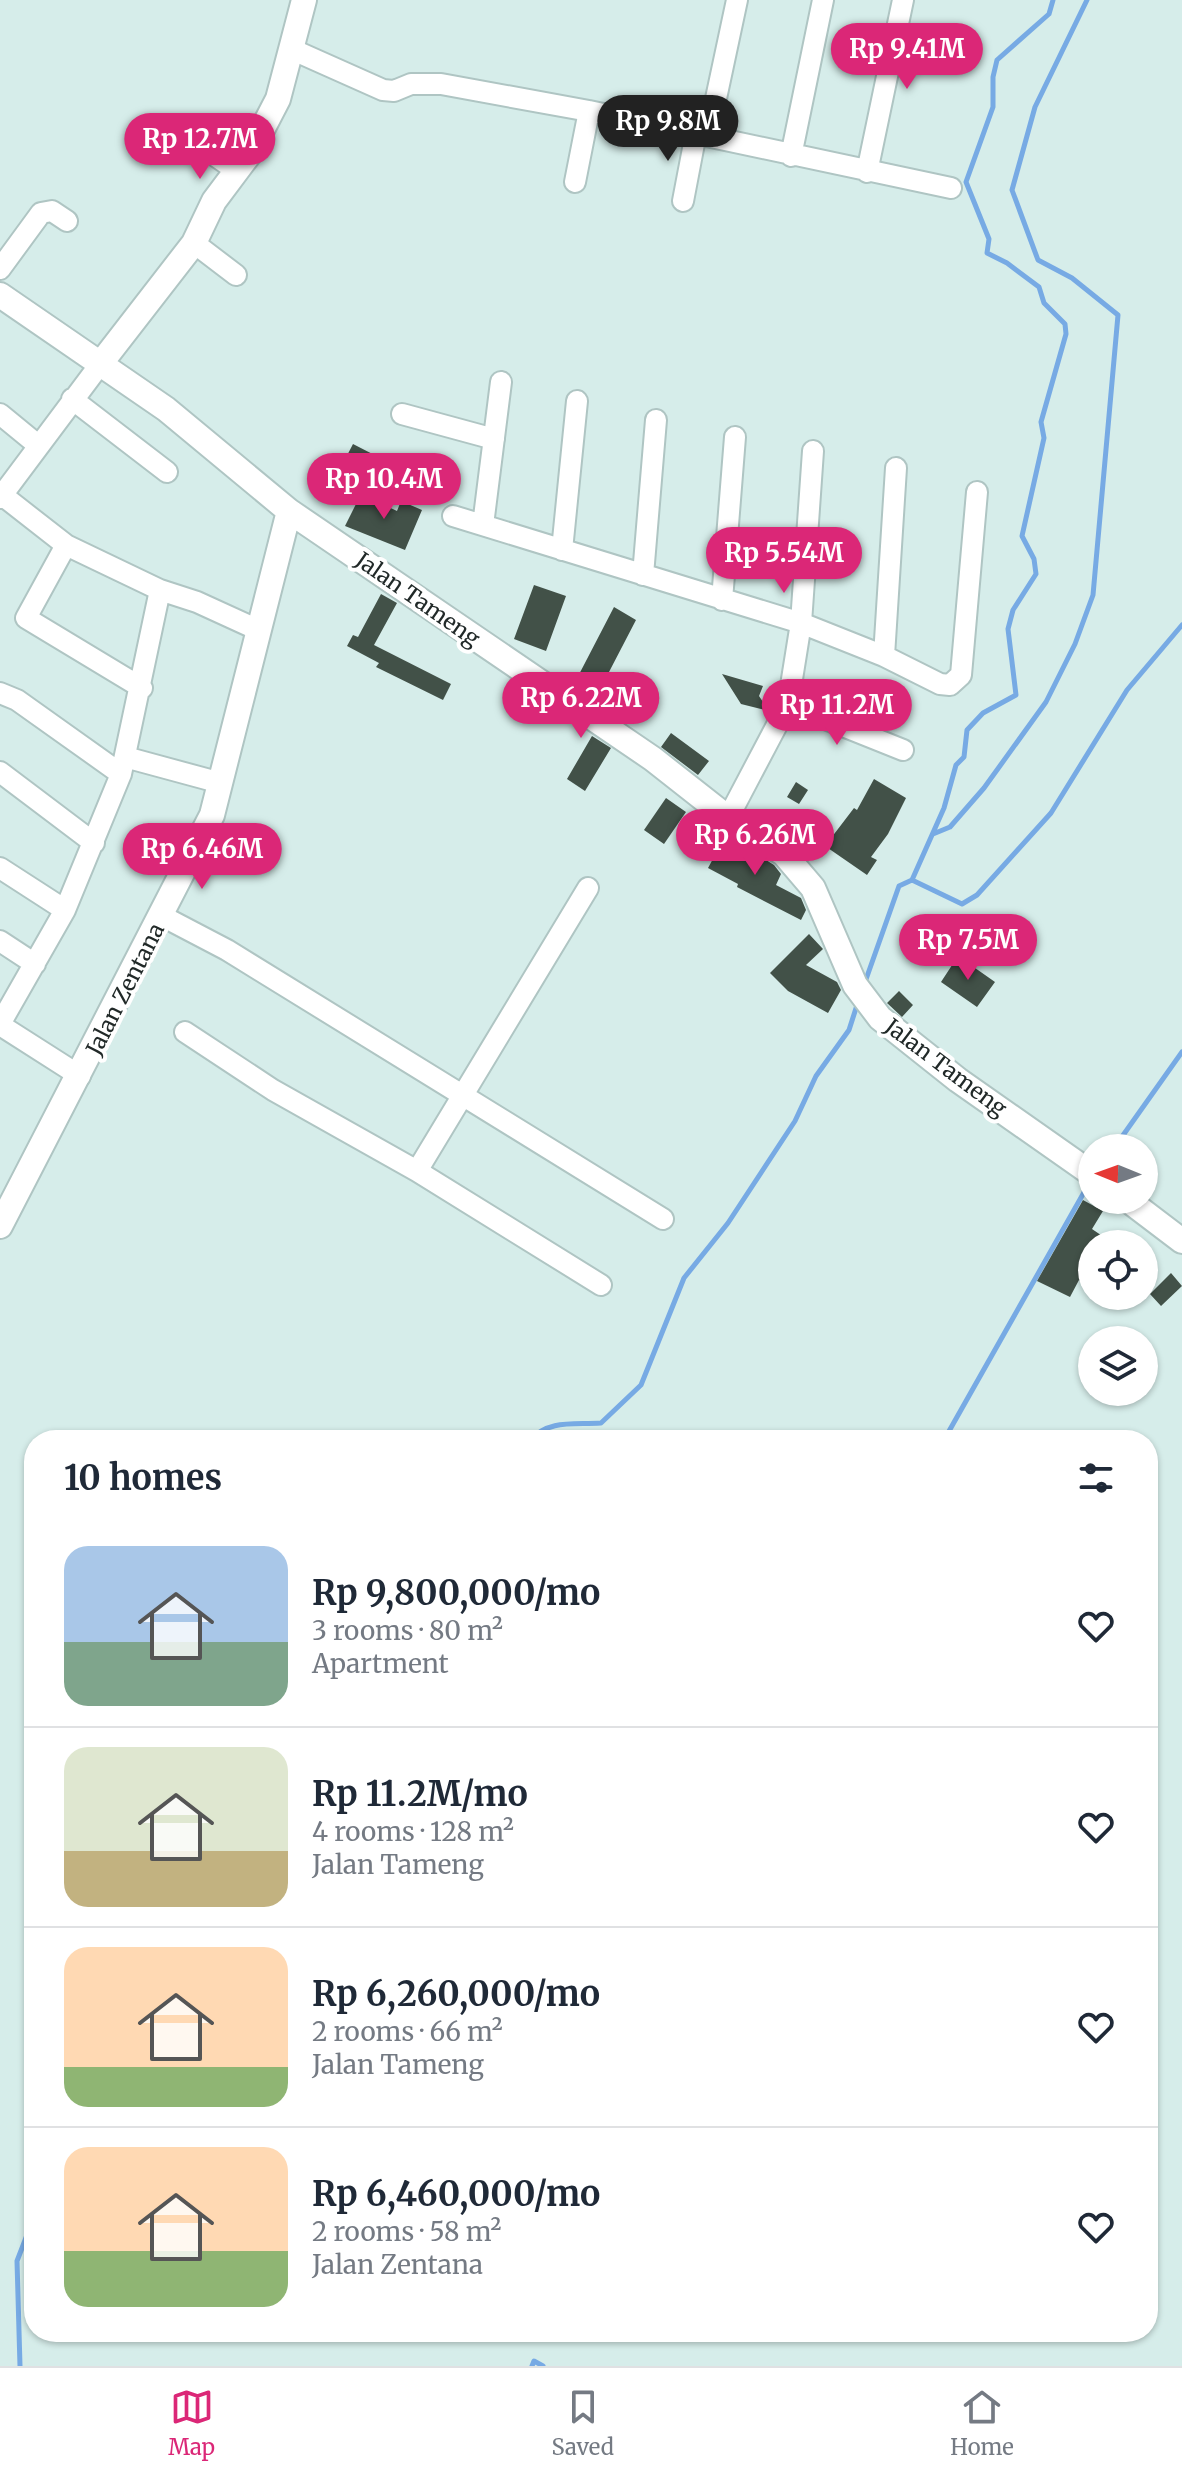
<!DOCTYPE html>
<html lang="en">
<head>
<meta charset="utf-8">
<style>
  :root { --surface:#fff; --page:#f6f6f7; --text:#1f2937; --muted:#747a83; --line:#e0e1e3; --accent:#db2777 }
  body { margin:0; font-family:Merriweather,serif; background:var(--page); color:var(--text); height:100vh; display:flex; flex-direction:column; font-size:30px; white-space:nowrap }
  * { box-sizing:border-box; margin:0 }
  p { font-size:26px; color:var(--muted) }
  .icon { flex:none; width:44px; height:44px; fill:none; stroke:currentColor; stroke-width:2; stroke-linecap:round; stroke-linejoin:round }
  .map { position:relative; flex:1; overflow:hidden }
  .details { position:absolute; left:24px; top:1430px; width:1134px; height:912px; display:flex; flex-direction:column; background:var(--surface); border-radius:32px; box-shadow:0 2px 6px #0004 }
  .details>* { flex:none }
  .needle { width:52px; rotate:271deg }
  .controls { position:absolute; left:1078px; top:1134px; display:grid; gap:16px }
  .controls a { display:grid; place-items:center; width:80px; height:80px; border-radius:50%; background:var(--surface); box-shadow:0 2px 6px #0004; font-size:40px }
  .price { position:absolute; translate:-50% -68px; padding:0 18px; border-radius:28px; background:var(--accent); color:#fff; font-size:26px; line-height:52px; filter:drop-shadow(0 2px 4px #0008) }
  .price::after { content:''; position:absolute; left:50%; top:48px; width:24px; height:18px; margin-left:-12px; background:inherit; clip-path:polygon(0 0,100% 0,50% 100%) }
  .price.active { background:#222; color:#fff }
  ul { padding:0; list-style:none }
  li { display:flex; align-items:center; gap:24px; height:200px; padding:0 40px }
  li+li { border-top:2px solid var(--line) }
  li span { display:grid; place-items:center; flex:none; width:224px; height:160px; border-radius:24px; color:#555 }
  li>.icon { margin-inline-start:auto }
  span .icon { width:96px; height:96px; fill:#fffc; stroke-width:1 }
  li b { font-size:34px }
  h2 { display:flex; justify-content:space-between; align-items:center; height:96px; padding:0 40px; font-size:34px }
  .tabs { display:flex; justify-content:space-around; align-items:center; height:112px; border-top:2px solid var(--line); background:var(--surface); font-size:22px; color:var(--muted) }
  .tabs a { display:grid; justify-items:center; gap:4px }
  .tabs .active { color:var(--accent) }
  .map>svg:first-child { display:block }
</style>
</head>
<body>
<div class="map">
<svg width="1182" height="2366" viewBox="0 0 1182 2366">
  <rect width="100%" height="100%" fill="#d6edea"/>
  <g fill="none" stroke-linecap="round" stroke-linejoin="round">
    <path stroke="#77aae4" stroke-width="5" d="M 933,834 L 950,827 L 984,788 L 1046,702 L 1075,644 L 1093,595 L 1118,315 L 1072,278 L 1038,260 L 1012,190 L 1035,107 L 1087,0
      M 912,880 L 944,808 L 956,765 L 964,757 L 967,730 L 983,713 L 1016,695 L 1008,629 L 1013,610 L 1036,574 L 1034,559 L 1022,536 L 1044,438 L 1041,422 L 1066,334 L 1065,324 L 1044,303 L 1039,287 L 1007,263 L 987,253 L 989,239 L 966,182 L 993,107 L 993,77 L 997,60 L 1049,14 L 1053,0
      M 864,985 L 899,886 L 912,880 L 962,904 L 977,895 L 1051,813 L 1127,690 L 1182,625
      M 1114,1148 L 1182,1052
      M 530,1440 C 550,1419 574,1425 601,1423 L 641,1385 L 684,1278 L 728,1223 L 795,1121 L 816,1076 L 849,1030 L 858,1002
      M 944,1440 L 1087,1187
      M 20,2366 L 17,2261 L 34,2217
      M 532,2366 L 534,2361 L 543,2366"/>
  </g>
  <path fill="#425148" d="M 353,444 L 388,462 L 374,490 L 339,471 Z
    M 361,494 L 397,511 L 401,501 L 422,510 L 405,550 L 345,526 Z
    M 534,585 L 566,596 L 546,651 L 514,639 Z
    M 381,594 L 397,603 L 374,645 L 451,684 L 443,700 L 376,667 L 379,663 L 347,646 L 353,635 L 358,637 Z
    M 614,607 L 636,620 L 609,672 L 628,682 L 611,712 L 599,704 L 601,701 L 573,686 Z
    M 722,674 L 763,686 L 759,696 L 769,711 L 741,704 Z
    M 671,733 L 709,761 L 698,775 L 661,747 Z
    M 592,736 L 611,748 L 585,791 L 567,779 Z
    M 874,779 L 906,798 L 888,834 L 871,857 L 877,860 L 867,875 L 825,846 L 854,808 L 857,810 Z
    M 796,782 L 808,790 L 799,804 L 787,797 Z
    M 666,798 L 686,812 L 664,844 L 644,830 Z
    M 726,835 L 774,865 L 781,874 L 776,885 L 801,898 L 806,910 L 801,920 L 737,887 L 738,884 L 708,868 Z
    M 809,934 L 823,949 L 806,965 L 837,982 L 841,990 L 828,1013 L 788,991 L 770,973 Z
    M 958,956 L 995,982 L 977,1007 L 941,982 Z
    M 899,991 L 913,1005 L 902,1017 L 887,1003 Z
    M 1083,1200 L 1103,1211 L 1092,1229 L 1114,1244 L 1092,1244 L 1092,1267 L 1084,1283 L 1079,1280 L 1070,1297 L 1037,1281 Z
    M 1171,1273 L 1182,1286 L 1161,1306 L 1150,1294 Z"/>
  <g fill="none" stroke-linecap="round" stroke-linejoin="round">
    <g stroke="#afc5c3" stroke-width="24">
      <path id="minor" d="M 291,49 L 383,90 L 394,91 L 411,84 L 441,84 L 589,111 L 951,188
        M 708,136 L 737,0
        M 191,139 L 237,171
        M 791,156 L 823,0
        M 867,172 L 903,0
        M 575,182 L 589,111
        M 683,201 L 696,133
        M 194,243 L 236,275
        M 0,269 L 41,213 L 52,211 L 67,221
        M 72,399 L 167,472
        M 0,414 L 39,446
        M 402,414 L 494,439
        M 0,498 L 101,363
        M 453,516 L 801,623 L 884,656 L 940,684 L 950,685 L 961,675 L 977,492
        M 483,525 L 501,382
        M 66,545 L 26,618 L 142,688
        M 562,550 L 577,401
        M 643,575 L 656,420
        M 160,590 L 197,602 L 256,629
        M 722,600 L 735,437
        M 884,656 L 896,468
        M 0,693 L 17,700 L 121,774
        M 788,704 L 903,750
        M 125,757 L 221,783
        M 0,772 L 94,843
        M 728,818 L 788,704 L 801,623 L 813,451
        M 0,868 L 65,910
        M 162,916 L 227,950 L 663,1219
        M 0,941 L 35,964
        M 0,1024 L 65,910 L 121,774 L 160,590 L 66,545 L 2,495
        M 0,1025 L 80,1076
        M 185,1032 L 273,1090 L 417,1171 L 601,1285
        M 417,1171 L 588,888"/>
    </g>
    <g stroke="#afc5c3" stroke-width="28">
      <path id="tertiary" d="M 0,295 L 166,409 L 289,511 L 653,759 L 728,818 L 784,854 L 813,888 L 855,985 L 880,1018 L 958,1080 L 1092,1174
        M 101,363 L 194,243 L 214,201 L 250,153 L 278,99 L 304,0
        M 1128,1200 L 1182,1241
        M 0,1226 L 212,815 L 289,511"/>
    </g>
    <use href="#minor" stroke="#fff" stroke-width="20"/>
    <use href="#tertiary" stroke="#fff" stroke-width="24"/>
  </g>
  <g text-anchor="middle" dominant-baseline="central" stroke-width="8" stroke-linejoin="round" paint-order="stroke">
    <g font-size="22" fill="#212928" stroke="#fff">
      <text transform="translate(418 599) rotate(35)">Jalan Tameng</text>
      <text transform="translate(125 989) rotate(-63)">Jalan Zentana</text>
      <text transform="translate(946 1067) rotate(37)">Jalan Tameng</text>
    </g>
  </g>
</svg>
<div class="controls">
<a><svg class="needle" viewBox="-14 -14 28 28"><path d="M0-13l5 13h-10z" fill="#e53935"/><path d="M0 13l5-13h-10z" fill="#747a83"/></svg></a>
<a><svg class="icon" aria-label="locate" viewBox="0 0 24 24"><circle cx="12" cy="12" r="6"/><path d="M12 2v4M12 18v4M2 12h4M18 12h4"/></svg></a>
<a><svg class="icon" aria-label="layers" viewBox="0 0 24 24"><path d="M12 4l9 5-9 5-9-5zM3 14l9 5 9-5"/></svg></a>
</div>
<b class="price" style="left:907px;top:91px">Rp 9.41M</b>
<b class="price active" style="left:668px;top:163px">Rp 9.8M</b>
<b class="price" style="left:200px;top:181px">Rp 12.7M</b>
<b class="price" style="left:384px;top:521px">Rp 10.4M</b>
<b class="price" style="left:784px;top:595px">Rp 5.54M</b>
<b class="price" style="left:581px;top:740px">Rp 6.22M</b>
<b class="price" style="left:837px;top:747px">Rp 11.2M</b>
<b class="price" style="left:755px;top:877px">Rp 6.26M</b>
<b class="price" style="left:202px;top:891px">Rp 6.46M</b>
<b class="price" style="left:968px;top:982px">Rp 7.5M</b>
<section class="details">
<h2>10 homes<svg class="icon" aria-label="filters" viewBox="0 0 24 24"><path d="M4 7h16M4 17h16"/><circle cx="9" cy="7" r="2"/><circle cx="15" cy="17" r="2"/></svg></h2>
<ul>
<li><span style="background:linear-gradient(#a9c7e8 60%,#7fa58c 0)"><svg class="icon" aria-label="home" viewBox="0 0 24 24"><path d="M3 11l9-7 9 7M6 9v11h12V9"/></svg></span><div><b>Rp 9,800,000/mo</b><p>3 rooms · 80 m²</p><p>Apartment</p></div><svg class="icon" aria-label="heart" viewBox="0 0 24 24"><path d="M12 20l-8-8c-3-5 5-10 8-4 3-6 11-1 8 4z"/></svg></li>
<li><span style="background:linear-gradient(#dfe7d0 65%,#c2b280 0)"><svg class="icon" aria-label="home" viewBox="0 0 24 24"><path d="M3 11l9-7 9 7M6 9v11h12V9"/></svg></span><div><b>Rp 11.2M/mo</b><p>4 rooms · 128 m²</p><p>Jalan Tameng</p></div><svg class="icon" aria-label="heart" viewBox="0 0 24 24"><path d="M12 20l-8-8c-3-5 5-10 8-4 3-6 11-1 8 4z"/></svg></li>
<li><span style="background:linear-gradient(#ffd9b3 75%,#8fb573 0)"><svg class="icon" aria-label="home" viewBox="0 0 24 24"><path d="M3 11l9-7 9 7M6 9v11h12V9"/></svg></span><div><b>Rp 6,260,000/mo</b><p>2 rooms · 66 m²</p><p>Jalan Tameng</p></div><svg class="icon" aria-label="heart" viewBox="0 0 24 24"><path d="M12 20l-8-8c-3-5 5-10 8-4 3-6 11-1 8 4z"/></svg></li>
<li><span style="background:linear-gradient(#ffd9b3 65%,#8fb573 0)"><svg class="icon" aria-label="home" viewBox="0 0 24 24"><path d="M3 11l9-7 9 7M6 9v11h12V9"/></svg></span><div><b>Rp 6,460,000/mo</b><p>2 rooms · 58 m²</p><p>Jalan Zentana</p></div><svg class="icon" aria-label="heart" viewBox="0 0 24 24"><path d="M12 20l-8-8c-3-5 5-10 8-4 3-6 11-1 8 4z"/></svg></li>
</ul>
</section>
</div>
<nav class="tabs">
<a class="active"><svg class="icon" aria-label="map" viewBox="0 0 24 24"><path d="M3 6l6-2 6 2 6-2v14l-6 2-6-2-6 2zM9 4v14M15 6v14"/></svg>Map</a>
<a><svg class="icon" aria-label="saved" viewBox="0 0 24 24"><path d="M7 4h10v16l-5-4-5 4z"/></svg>Saved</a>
<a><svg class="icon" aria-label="home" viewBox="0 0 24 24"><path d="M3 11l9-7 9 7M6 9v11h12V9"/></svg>Home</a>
</nav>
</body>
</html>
